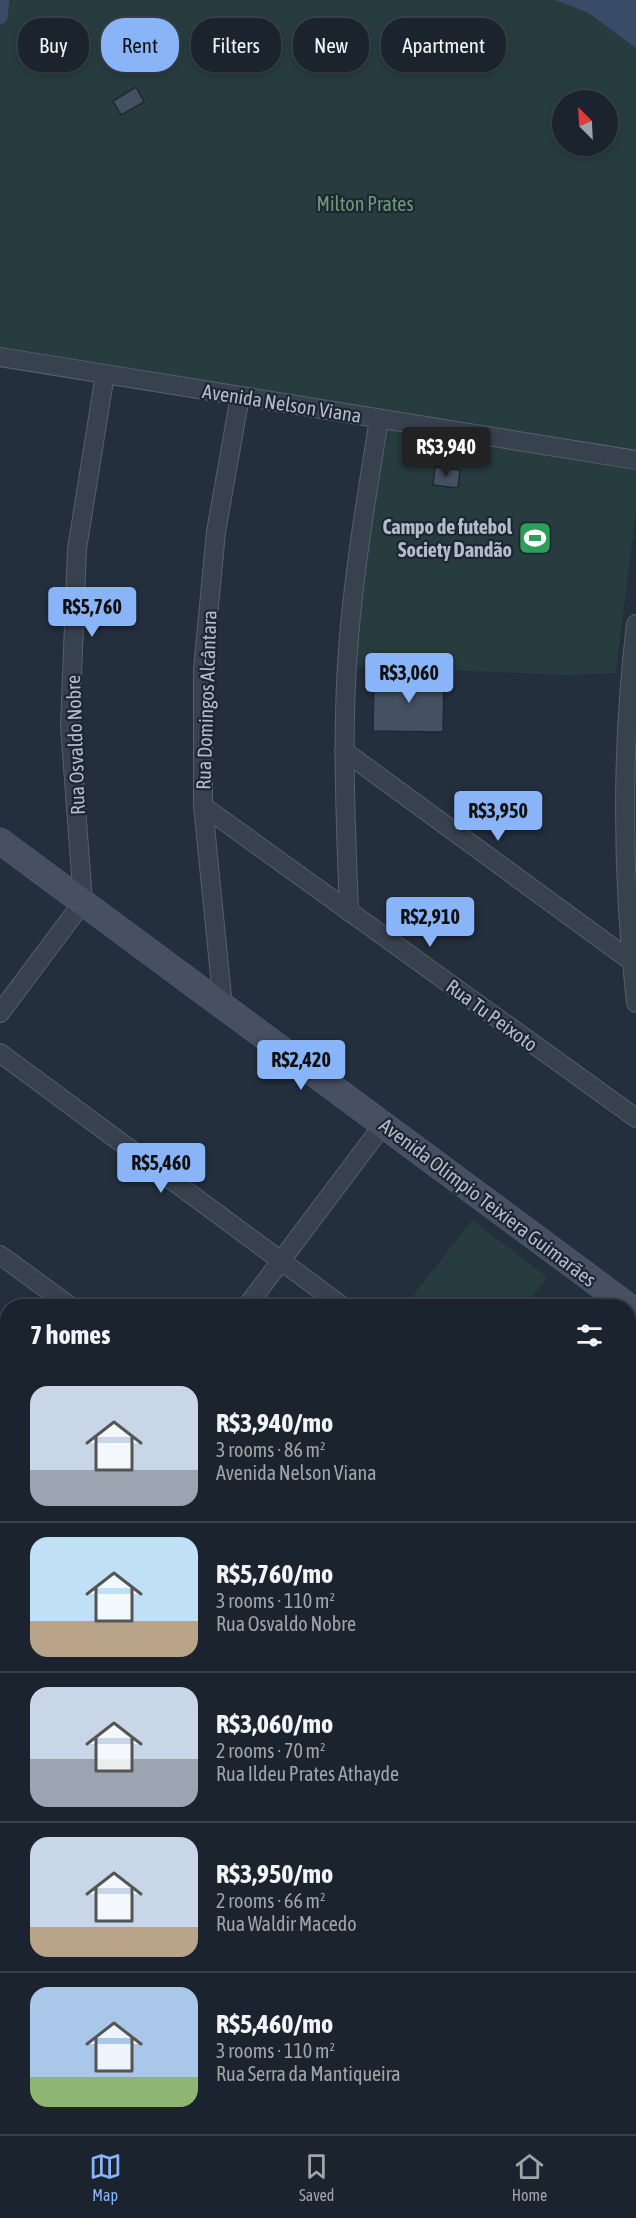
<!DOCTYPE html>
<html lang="en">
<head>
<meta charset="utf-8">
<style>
  :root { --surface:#1b232e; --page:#242b36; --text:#f1f3f6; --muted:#a0a4aa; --line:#39404a; --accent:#8ab4f8 }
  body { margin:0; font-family:"Asap Condensed",sans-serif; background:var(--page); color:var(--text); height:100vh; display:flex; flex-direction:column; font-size:22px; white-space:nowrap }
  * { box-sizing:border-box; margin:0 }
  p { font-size:20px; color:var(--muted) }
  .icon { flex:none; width:33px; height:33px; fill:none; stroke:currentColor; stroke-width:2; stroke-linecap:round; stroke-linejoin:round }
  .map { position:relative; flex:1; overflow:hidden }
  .details { position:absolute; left:0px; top:1299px; width:636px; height:836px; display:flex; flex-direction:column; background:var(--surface); border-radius:24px 24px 0 0; box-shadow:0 3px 9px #0003,0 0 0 2px var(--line) }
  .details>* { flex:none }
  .top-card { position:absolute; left:18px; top:18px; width:600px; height:54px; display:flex; gap:12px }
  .needle { width:39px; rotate:336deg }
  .buttons { position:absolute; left:552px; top:90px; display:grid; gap:12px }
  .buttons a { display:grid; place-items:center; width:66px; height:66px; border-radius:50%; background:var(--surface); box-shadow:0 3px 9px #0003,0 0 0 2px var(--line); font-size:30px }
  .price { position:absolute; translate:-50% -51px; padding:0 14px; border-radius:6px; background:var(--accent); color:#111; font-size:20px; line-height:39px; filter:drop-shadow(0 2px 3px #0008) }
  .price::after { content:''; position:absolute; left:50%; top:36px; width:18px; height:14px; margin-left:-9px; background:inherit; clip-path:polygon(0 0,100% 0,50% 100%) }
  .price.selected { background:#222; color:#fff }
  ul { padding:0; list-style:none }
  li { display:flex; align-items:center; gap:18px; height:150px; padding:0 30px }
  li+li { border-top:2px solid var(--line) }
  li span { display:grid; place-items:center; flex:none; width:168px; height:120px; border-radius:18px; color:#555 }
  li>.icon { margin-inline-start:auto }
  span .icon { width:72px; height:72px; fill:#fffc; stroke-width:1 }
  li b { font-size:26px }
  h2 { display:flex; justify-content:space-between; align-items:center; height:72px; padding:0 30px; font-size:26px }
  .pill { padding:0 21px; border-radius:24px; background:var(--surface); box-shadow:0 3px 9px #0003,0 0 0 2px var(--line); font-size:21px; line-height:54px }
  .pill.selected { background:var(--accent); color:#111 }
  .tab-bar { display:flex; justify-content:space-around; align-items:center; height:84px; border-top:2px solid var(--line); background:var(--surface); font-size:16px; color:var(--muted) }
  .tab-bar a { display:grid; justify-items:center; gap:3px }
  .tab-bar .selected { color:var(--accent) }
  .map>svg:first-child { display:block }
</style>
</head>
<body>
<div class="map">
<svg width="636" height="2134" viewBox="0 0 636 2134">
  <rect width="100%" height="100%" fill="#242f3e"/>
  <path fill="#263c3f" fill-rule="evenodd" d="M 0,0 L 636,0 L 636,451 L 0,352 ZM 562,100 L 608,100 L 608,146 L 562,146 Z
    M 382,425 L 636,470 L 636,511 L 616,673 L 565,675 L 355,666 L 364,539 Z
    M 472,1220 L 547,1277 L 525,1306 L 405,1306 Z"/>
  <path fill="#394c67" d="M 555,0 L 636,0 L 636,48 L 587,12 Z"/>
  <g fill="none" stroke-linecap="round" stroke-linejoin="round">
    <path stroke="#394c67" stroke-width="16" d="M 0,16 L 1,0"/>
  </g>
  <path fill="#455162" stroke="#1f2835" stroke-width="1.5" d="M 136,87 L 144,102 L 121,115 L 113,101 Z
    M 435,467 L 460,470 L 458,488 L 433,485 Z
    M 374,677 L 444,677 L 443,732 L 373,731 Z"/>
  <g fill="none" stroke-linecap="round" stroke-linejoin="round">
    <g stroke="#565f6c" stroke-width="20">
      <path id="street" d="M 0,357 L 636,460
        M 636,624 C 621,749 622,877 636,1003
        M 344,751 L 631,961 L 636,961
        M 203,806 L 636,1118
        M 349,912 C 346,829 342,747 347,664 C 352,582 366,500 379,419
        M 223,1006 L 203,806 L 203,669 L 216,532 L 240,396
        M 0,1013 L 83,902 L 70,726 L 77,549 L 105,374
        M 0,1053 L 342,1306
        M 0,1255 L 70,1306
        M 247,1306 L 383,1125
        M 0,1458 L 8,1463
        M 628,1476 L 636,1466
        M 628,1518 L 636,1524
        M 0,1636 L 8,1626
        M 0,1666 L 8,1672
        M 628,1717 L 636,1722
        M 628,1834 L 636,1847
        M 0,1872 L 8,1877
        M 628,2036 L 636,2032
        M 0,2083 L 8,2088
        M 94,2127 L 99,2134
        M 584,2127 L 588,2134
        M 475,2134 L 486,2127"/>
    </g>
    <g stroke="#565f6c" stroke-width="27">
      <path id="secondary" d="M 0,841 L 628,1306"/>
    </g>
    <use href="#street" stroke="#38414e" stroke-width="18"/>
    <use href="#secondary" stroke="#465061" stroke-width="26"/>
  </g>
  <defs>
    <g id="stadium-square" transform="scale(1.725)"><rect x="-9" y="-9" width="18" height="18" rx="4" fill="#2e9e5b" stroke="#1d2633"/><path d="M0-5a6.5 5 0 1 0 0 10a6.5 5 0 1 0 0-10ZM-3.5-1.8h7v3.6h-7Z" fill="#fff"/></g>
  </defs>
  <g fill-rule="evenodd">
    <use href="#stadium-square" x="535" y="538"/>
  </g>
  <g text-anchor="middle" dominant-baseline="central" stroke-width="4.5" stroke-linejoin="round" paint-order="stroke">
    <g font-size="20" fill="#6b9a76" stroke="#1d2633">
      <text x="365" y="203">Milton Prates</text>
    </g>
    <g font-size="20" fill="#b4bcc9" stroke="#1d2633">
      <text transform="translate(282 403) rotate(9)">Avenida Nelson Viana</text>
      <text transform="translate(206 700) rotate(-88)">Rua Domingos Alcântara</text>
      <text transform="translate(75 745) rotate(-92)">Rua Osvaldo Nobre</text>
      <text transform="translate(492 1015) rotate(36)">Rua Tu Peixoto</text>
      <text transform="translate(488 1202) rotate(37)">Avenida Olímpio Teixiera Guimarães</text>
    </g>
    <g font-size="20" font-weight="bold" fill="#b4bcc9" stroke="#1d2633" text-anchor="end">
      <text x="512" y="526">Campo de futebol<tspan x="512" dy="23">Society Dandão</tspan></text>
    </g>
  </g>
</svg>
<div class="buttons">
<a><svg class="needle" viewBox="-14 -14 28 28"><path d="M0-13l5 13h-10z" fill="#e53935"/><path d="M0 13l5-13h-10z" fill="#a0a4aa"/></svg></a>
</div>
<b class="price selected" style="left:446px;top:478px">R$3,940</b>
<b class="price" style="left:92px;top:638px">R$5,760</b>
<b class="price" style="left:409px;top:704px">R$3,060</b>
<b class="price" style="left:498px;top:842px">R$3,950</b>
<b class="price" style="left:430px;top:948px">R$2,910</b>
<b class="price" style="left:301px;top:1091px">R$2,420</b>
<b class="price" style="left:161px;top:1194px">R$5,460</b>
<div class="top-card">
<a class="pill">Buy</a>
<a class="pill selected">Rent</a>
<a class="pill">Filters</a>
<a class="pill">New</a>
<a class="pill">Apartment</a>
</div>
<section class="details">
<h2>7 homes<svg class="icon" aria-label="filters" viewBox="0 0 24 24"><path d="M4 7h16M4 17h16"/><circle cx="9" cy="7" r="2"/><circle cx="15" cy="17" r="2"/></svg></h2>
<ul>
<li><span style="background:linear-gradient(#c9d6e8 70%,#9aa5b1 0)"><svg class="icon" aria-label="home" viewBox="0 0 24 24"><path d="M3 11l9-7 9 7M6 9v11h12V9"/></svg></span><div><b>R$3,940/mo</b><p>3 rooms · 86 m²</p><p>Avenida Nelson Viana</p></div></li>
<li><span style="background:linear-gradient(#bfe0f5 70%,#b9a48a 0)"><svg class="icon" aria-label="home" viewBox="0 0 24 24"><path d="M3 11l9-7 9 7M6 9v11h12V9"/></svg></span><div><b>R$5,760/mo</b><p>3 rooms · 110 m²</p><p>Rua Osvaldo Nobre</p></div></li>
<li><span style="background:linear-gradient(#c9d6e8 60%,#9aa5b1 0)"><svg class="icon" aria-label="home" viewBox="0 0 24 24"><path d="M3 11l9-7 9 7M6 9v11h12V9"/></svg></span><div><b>R$3,060/mo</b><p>2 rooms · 70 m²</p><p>Rua Ildeu Prates Athayde</p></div></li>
<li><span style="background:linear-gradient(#c9d6e8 75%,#b9a48a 0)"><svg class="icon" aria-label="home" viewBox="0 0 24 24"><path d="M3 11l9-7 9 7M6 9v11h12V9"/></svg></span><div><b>R$3,950/mo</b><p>2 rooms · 66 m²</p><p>Rua Waldir Macedo</p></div></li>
<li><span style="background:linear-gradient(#a9c7e8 75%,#8fb573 0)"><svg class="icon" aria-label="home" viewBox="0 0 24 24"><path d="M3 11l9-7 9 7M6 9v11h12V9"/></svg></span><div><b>R$5,460/mo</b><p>3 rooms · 110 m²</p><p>Rua Serra da Mantiqueira</p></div></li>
</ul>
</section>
</div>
<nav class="tab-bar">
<a class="selected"><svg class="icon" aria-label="map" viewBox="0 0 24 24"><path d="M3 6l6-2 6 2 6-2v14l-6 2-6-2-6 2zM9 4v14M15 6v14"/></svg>Map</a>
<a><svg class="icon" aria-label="saved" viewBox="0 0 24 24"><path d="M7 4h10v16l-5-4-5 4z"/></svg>Saved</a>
<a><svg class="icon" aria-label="home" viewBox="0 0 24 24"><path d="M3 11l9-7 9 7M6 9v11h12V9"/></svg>Home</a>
</nav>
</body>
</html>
